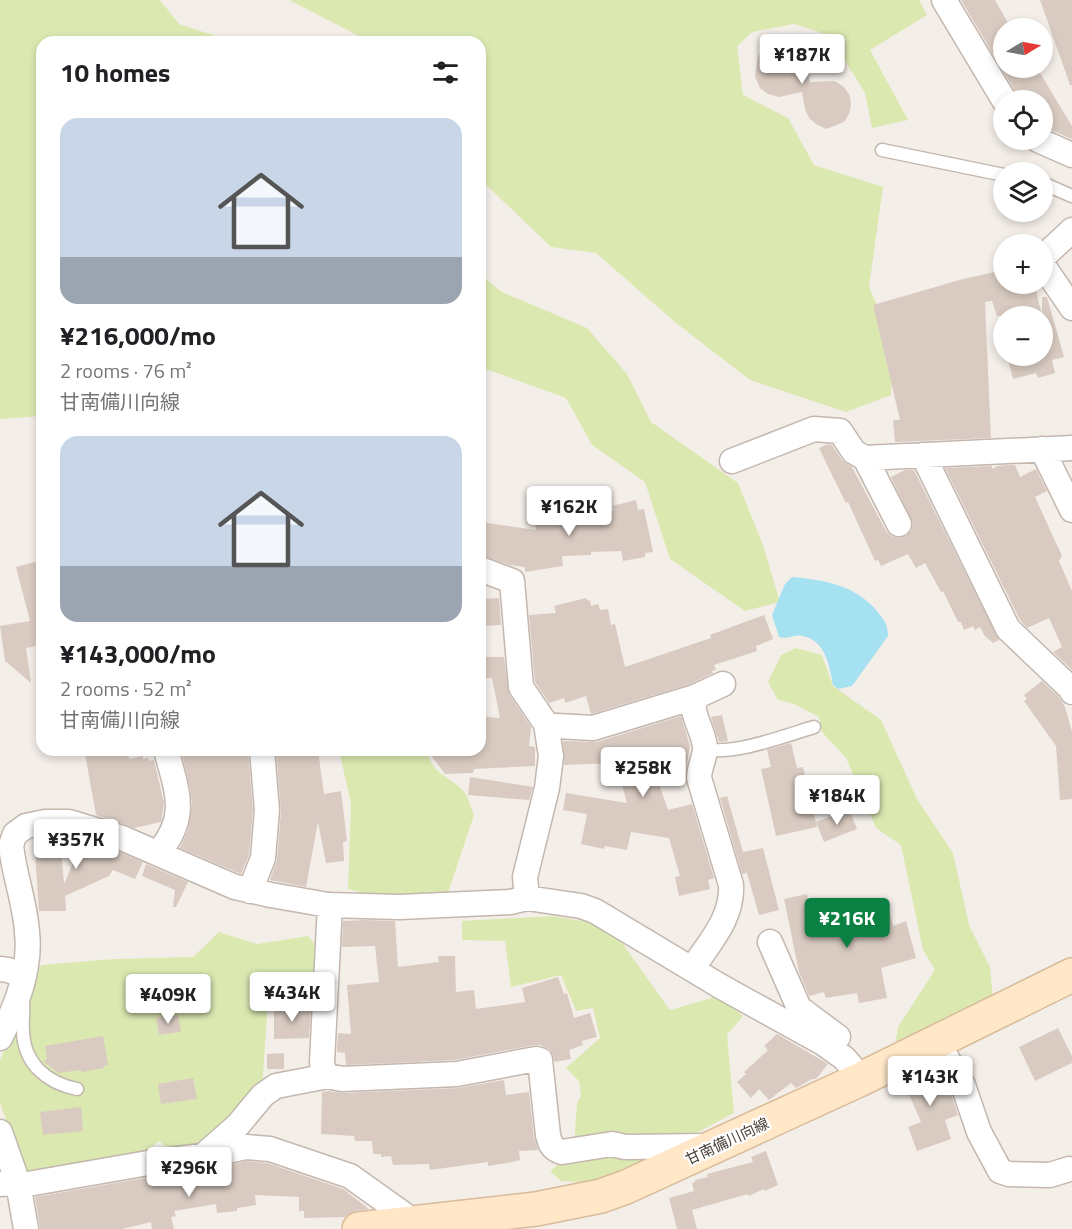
<!DOCTYPE html>
<html lang="en">
<head>
<meta charset="utf-8">
<style>
  :root { --surface:#fff; --page:#f2f2f2; --text:#202124; --muted:#757577; --accent:#0b8043 }
  body { margin:0; font-family:"Titillium Web","Noto Sans JP",sans-serif; background:var(--page); color:var(--text); height:100vh; display:flex; flex-direction:column; font-size:22px; white-space:nowrap }
  * { box-sizing:border-box; margin:0 }
  p { font-size:20px; color:var(--muted) }
  .icon { flex:none; width:33px; height:33px; fill:none; stroke:currentColor; stroke-width:2; stroke-linecap:round; stroke-linejoin:round }
  .map { position:relative; flex:1; overflow:hidden }
  .drawer { position:absolute; left:36px; top:36px; width:450px; height:720px; display:flex; flex-direction:column; background:var(--surface); border-radius:18px; box-shadow:0 3px 9px #0003 }
  .drawer>* { flex:none }
  .needle { width:39px; rotate:80deg }
  .tools { position:absolute; left:993px; top:18px; display:grid; gap:12px }
  .tools a { display:grid; place-items:center; width:60px; height:60px; border-radius:50%; background:var(--surface); box-shadow:0 3px 9px #0003; font-size:30px }
  .price { position:absolute; translate:-50% -51px; padding:0 14px; border-radius:6px; background:#fff; color:#222; font-size:20px; line-height:39px; filter:drop-shadow(0 2px 3px #0008) }
  .price::after { content:''; position:absolute; left:50%; top:36px; width:18px; height:14px; margin-left:-9px; background:inherit; clip-path:polygon(0 0,100% 0,50% 100%) }
  .price.on { background:var(--accent); color:#fff }
  ul { padding:0; list-style:none }
  li { display:grid; align-content:center; gap:12px; height:318px; padding:0 24px }
  li span { display:grid; place-items:center; height:186px; border-radius:18px; color:#555 }
  li>.icon { margin-inline-start:auto }
  span .icon { width:108px; height:108px; fill:#fffc; stroke-width:1 }
  li b { font-size:26px }
  h2 { display:flex; justify-content:space-between; align-items:center; height:72px; padding:0 24px; font-size:26px }
  .map>svg:first-child { display:block }
</style>
</head>
<body>
<div class="map">
<svg width="1072" height="1229" viewBox="0 0 1072 1229">
  <rect width="100%" height="100%" fill="#f4eee9"/>
  <path fill="#dbe9b1" d="M 0,0 L 160,0 L 179,24 L 234,42 L 42,42 L 42,416 L 0,419 Z
    M 289,0 L 919,0 L 927,15 L 870,50 L 908,120 L 872,128 L 865,93 L 829,35 L 794,24 L 752,32 L 737,46 L 743,95 L 788,118 L 814,165 L 883,187 L 869,287 L 894,343 L 891,395 L 846,412 L 750,380 L 676,323 L 596,253 L 551,247 L 480,179 L 480,42 L 364,42 L 357,35 Z
    M 480,274 L 502,292 L 587,328 L 627,374 L 651,422 L 738,483 L 763,545 L 780,602 L 745,611 L 670,559 L 645,482 L 592,445 L 566,398 L 480,367 Z
    M 796,648 L 822,655 L 833,686 L 881,720 L 917,799 L 953,853 L 969,925 L 990,967 L 993,1000 L 895,1045 L 898,1027 L 935,970 L 923,950 L 901,845 L 876,828 L 846,758 L 822,732 L 819,717 L 794,704 L 778,700 L 768,682 L 781,655 Z
    M 339,750 L 428,750 C 428,773 454,778 465,793 C 469,799 471,809 474,815 L 447,896 L 375,896 L 348,889 L 351,804 Z
    M 552,916 L 593,923 L 622,943 L 670,1010 L 718,996 L 743,1016 L 727,1035 L 734,1113 L 600,1184 L 561,1181 L 550,1171 L 571,1155 L 574,1146 L 577,1103 L 581,1096 L 579,1081 L 566,1068 L 600,1038 L 593,1008 L 576,1011 L 561,975 L 511,987 L 505,941 L 462,940 L 462,921 Z
    M 219,932 L 257,944 L 308,936 L 322,953 L 317,1003 L 268,1001 L 262,1089 L 199,1153 L 174,1154 L 159,1141 L 135,1160 L 27,1179 L 0,1103 L 0,1060 L 41,965 L 114,959 L 193,957 Z"/>
  <path fill="#a5e1f1" d="M 792,577 C 825,580 855,585 877,611 C 884,620 888,624 888,636 L 852,686 L 838,689 L 833,685 C 830,667 825,639 802,636 C 794,634 788,640 779,637 L 772,615 L 785,584 Z"/>
  <path fill="#d9cbc1" d="M 961,0 L 995,0 L 1011,28 L 1004,28 L 1004,68 L 1037,68 L 1072,126 L 1072,139 L 1042,126 L 1042,100 L 1018,100 L 1016,93 Z
    M 1040,0 L 1072,0 L 1072,85 L 1070,85 Z
    M 779,43 L 790,45 L 802,53 L 806,61 L 810,82 L 835,81 L 844,87 L 850,96 L 851,106 L 849,114 L 844,122 L 826,129 L 816,124 L 809,118 L 805,109 L 802,92 L 779,97 L 768,94 L 760,88 L 755,76 L 758,56 L 764,49 Z
    M 1004,270 L 1004,284 L 1032,284 L 1033,287 L 1035,286 L 1042,316 L 1042,297 L 1047,297 L 1064,357 L 1052,360 L 1055,373 L 1038,378 L 1036,373 L 1013,379 L 1007,356 L 1042,356 L 1042,316 L 997,316 L 992,301 L 985,302 L 991,438 L 895,442 L 893,420 L 900,420 L 873,305 L 963,279 Z
    M 828,444 L 832,445 L 843,461 L 852,467 L 886,531 L 891,536 L 898,538 L 906,536 L 911,531 L 913,524 L 891,477 L 905,470 L 914,470 L 999,640 L 993,643 L 984,635 L 980,627 L 975,630 L 973,626 L 964,630 L 961,622 L 958,622 L 943,591 L 941,592 L 925,563 L 916,568 L 908,554 L 881,566 L 878,560 L 875,561 L 848,502 L 846,503 L 835,481 L 819,448 Z
    M 1009,465 L 1015,465 L 1020,477 L 1036,469 L 1047,491 L 1035,497 L 1062,556 L 1059,561 L 1072,591 L 1072,670 L 1053,652 L 1062,647 L 1049,618 L 1027,628 L 1020,620 L 945,468 L 992,466 L 992,469 L 998,466 Z
    M 636,500 L 638,510 L 644,509 L 653,552 L 645,553 L 645,557 L 623,561 L 621,551 L 591,552 L 591,555 L 562,556 L 563,566 L 525,572 L 525,567 L 510,565 L 480,555 L 480,522 L 536,530 L 535,513 L 556,511 L 614,510 L 612,506 Z
    M 42,560 L 42,645 L 26,648 L 31,683 L 5,661 L 0,626 L 30,621 L 16,567 Z
    M 499,598 L 501,625 L 480,626 L 480,599 Z
    M 586,598 L 588,601 L 590,600 L 591,606 L 598,604 L 600,610 L 608,609 L 611,625 L 615,624 L 625,667 L 711,638 L 710,635 L 764,615 L 773,639 L 756,646 L 757,651 L 714,665 L 716,670 L 712,671 L 713,673 L 690,684 L 591,714 L 586,696 L 565,703 L 564,698 L 549,703 L 535,682 L 529,615 L 556,613 L 554,606 Z
    M 481,657 L 504,657 L 509,694 L 531,727 L 529,746 L 535,747 L 535,766 L 474,769 L 473,773 L 445,774 L 427,750 L 480,750 L 480,716 L 500,718 L 492,678 L 482,678 Z
    M 1042,681 L 1058,696 L 1065,707 L 1072,732 L 1072,799 L 1060,800 L 1056,746 L 1024,701 L 1027,699 L 1024,695 Z
    M 722,715 L 728,741 L 719,742 L 711,717 Z
    M 681,716 L 690,746 L 686,768 L 656,776 L 668,810 L 692,804 L 714,878 L 708,880 L 710,889 L 679,896 L 675,877 L 680,876 L 669,838 L 631,832 L 627,850 L 605,846 L 604,849 L 581,844 L 587,814 L 563,810 L 566,793 L 627,803 L 616,763 L 564,765 L 563,741 L 597,742 Z
    M 791,743 L 797,768 L 803,767 L 817,827 L 776,836 L 761,769 L 771,767 L 767,750 Z
    M 105,750 L 128,750 L 129,759 L 143,756 L 143,759 L 148,758 L 149,761 L 154,760 L 164,803 L 161,822 L 134,828 L 96,815 L 85,754 Z
    M 181,750 L 248,750 L 253,810 L 249,855 L 241,874 L 180,848 L 188,830 L 192,804 L 190,788 Z
    M 276,750 L 318,750 L 324,794 L 341,791 L 347,841 L 343,842 L 344,861 L 326,863 L 318,822 L 306,887 L 270,880 L 277,860 L 281,811 Z
    M 470,777 L 533,787 L 529,800 L 468,795 Z
    M 727,796 L 743,852 L 763,848 L 779,910 L 759,915 L 747,873 L 742,874 L 720,798 Z
    M 849,809 L 857,829 L 824,842 L 816,822 Z
    M 46,836 L 60,836 L 64,884 L 82,841 L 117,851 L 143,862 L 135,879 L 113,870 L 109,876 L 65,896 L 66,911 L 39,911 L 35,852 L 38,852 L 38,838 Z
    M 146,864 L 188,882 L 176,907 L 173,907 L 175,890 L 142,876 Z
    M 807,894 L 813,920 L 887,903 L 893,926 L 906,921 L 916,958 L 881,968 L 887,998 L 859,1003 L 857,993 L 826,998 L 824,992 L 809,996 L 799,972 L 784,899 Z
    M 366,920 L 395,921 L 398,967 L 439,962 L 438,956 L 455,956 L 456,992 L 474,990 L 476,1009 L 525,1002 L 522,988 L 558,977 L 564,994 L 567,993 L 574,1018 L 590,1013 L 597,1037 L 582,1041 L 583,1045 L 569,1050 L 571,1059 L 555,1062 L 550,1050 L 540,1045 L 534,1045 L 455,1060 L 346,1065 L 345,1053 L 337,1052 L 338,1033 L 351,1034 L 347,985 L 379,982 L 375,946 L 342,947 L 343,921 Z
    M 294,1006 L 311,1006 L 309,1038 L 274,1039 L 274,1010 L 294,1010 Z
    M 178,1015 L 181,1032 L 159,1035 L 156,1018 Z
    M 1058,1028 L 1072,1056 L 1072,1063 L 1035,1081 L 1019,1047 Z
    M 777,1034 L 828,1064 L 816,1079 L 812,1079 L 796,1088 L 791,1083 L 769,1100 L 759,1089 L 751,1098 L 737,1082 L 746,1074 L 744,1072 L 767,1051 L 768,1050 L 764,1046 Z
    M 103,1036 L 108,1065 L 104,1066 L 104,1068 L 81,1072 L 81,1070 L 58,1073 L 43,1061 L 47,1059 L 45,1046 Z
    M 284,1053 L 284,1069 L 267,1069 L 267,1054 Z
    M 934,1064 L 950,1091 L 958,1115 L 945,1120 L 951,1139 L 917,1151 L 908,1127 L 921,1122 L 905,1085 L 903,1086 L 901,1080 Z
    M 193,1078 L 197,1099 L 161,1104 L 158,1084 Z
    M 504,1080 L 506,1095 L 529,1092 L 534,1137 L 538,1150 L 519,1151 L 520,1160 L 513,1162 L 488,1166 L 488,1162 L 430,1170 L 429,1164 L 393,1165 L 391,1156 L 381,1157 L 381,1154 L 373,1154 L 372,1141 L 355,1141 L 354,1136 L 321,1134 L 322,1092 L 328,1091 L 343,1093 L 458,1088 Z
    M 81,1107 L 83,1131 L 43,1135 L 40,1112 Z
    M 766,1151 L 778,1185 L 765,1191 L 764,1189 L 749,1196 L 748,1194 L 692,1210 L 697,1229 L 677,1229 L 669,1198 L 694,1191 L 692,1183 L 695,1182 L 695,1180 L 708,1177 L 707,1174 L 753,1162 L 751,1157 Z
    M 247,1161 L 267,1163 L 343,1189 L 369,1209 L 356,1211 L 345,1217 L 304,1218 L 304,1211 L 299,1211 L 299,1197 L 255,1195 L 256,1205 L 237,1208 L 237,1211 L 217,1213 L 216,1204 L 174,1211 L 176,1216 L 171,1217 L 174,1229 L 152,1229 L 151,1222 L 122,1229 L 40,1229 L 35,1197 L 150,1177 L 212,1169 Z"/>
  <g fill="none" stroke-linecap="round" stroke-linejoin="round">
    <g stroke="#c3b7ae" stroke-width="15">
      <path id="service" d="M 882,150 L 1004,175
        M 1042,183 L 1072,196
        M 705,749 C 735,755 784,736 814,727
        M 23,1002 C 24,1011 22,1021 23,1031 C 24,1064 47,1083 77,1089"/>
    </g>
    <g stroke="#c3b7ae" stroke-width="27">
      <path id="minor" d="M 944,0 L 1004,100
        M 1038,140 L 1072,155
        M 1042,258 L 1072,230
        M 1042,264 L 1072,308
        M 1042,449 L 1072,510
        M 923,455 L 1008,629 L 1070,688 L 1072,692
        M 865,458 L 899,524
        M 732,461 L 814,429 L 840,431 L 854,452 L 865,458 L 1072,448
        M 480,569 L 512,581 L 521,687 L 546,724 L 551,756 L 547,788 L 525,877 L 527,898
        M 547,727 L 557,726 L 593,728 L 695,697 L 723,684
        M 159,852 C 189,816 177,791 166,750
        M 250,891 L 263,858 L 267,810 L 262,750
        M 770,942 L 799,1008 L 838,1037
        M 0,969 L 8,970 L 24,976
        M 692,969 C 709,943 733,918 731,885 L 699,778 C 699,768 704,760 705,750 C 706,733 689,715 695,697
        M 0,1038 C 17,1005 31,969 27,932 C 25,902 14,875 11,845 L 15,834 L 26,826 L 45,822 L 69,822 L 122,838 L 235,887 L 271,895 L 328,905 L 400,907 L 510,902 L 527,898 L 581,906 L 595,911 L 720,986 L 823,1043 L 844,1058 L 851,1066 L 859,1080
        M 937,1042 L 963,1085 L 979,1132 L 1000,1171 L 1009,1174 L 1050,1175 L 1069,1169
        M 328,1076 L 323,1069 L 322,1062 L 330,905
        M 0,1132 L 18,1183 L 26,1229
        M 204,1155 L 238,1125 L 263,1095 L 276,1086 L 328,1076 L 342,1079 L 457,1074 L 536,1059 L 540,1060 L 548,1135 C 550,1144 552,1149 562,1152 L 612,1144 L 625,1147 L 706,1146
        M 0,1184 L 11,1183 L 28,1184 L 148,1163 L 209,1155 L 246,1147 L 270,1149 L 350,1176 L 416,1223"/>
    </g>
    <g stroke="#d8bb9b" stroke-width="36">
      <path id="secondary" d="M 359,1229 L 536,1209 L 601,1196 L 626,1187 L 859,1080 L 1072,975"/>
    </g>
    <use href="#service" stroke="#fff" stroke-width="12"/>
    <use href="#minor" stroke="#fff" stroke-width="24"/>
    <use href="#secondary" stroke="#ffe7c8" stroke-width="33"/>
  </g>
  <g text-anchor="middle" dominant-baseline="central" stroke-width="4.5" stroke-linejoin="round" paint-order="stroke">
    <g font-size="15" fill="#483e37" stroke="#fff">
      <text transform="translate(727 1141) rotate(-25)">甘南備川向線</text>
    </g>
  </g>
</svg>
<div class="tools">
<a><svg class="needle" viewBox="-14 -14 28 28"><path d="M0-13l5 13h-10z" fill="#e53935"/><path d="M0 13l5-13h-10z" fill="#757577"/></svg></a>
<a><svg class="icon" aria-label="locate" viewBox="0 0 24 24"><circle cx="12" cy="12" r="6"/><path d="M12 2v4M12 18v4M2 12h4M18 12h4"/></svg></a>
<a><svg class="icon" aria-label="layers" viewBox="0 0 24 24"><path d="M12 4l9 5-9 5-9-5zM3 14l9 5 9-5"/></svg></a>
<a>+</a>
<a>−</a>
</div>
<b class="price" style="left:802px;top:85px">¥187K</b>
<b class="price" style="left:569px;top:537px">¥162K</b>
<b class="price" style="left:643px;top:798px">¥258K</b>
<b class="price" style="left:837px;top:826px">¥184K</b>
<b class="price" style="left:76px;top:870px">¥357K</b>
<b class="price on" style="left:847px;top:949px">¥216K</b>
<b class="price" style="left:292px;top:1023px">¥434K</b>
<b class="price" style="left:168px;top:1025px">¥409K</b>
<b class="price" style="left:930px;top:1107px">¥143K</b>
<b class="price" style="left:189px;top:1198px">¥296K</b>
<section class="drawer">
<h2>10 homes<svg class="icon" aria-label="filters" viewBox="0 0 24 24"><path d="M4 7h16M4 17h16"/><circle cx="9" cy="7" r="2"/><circle cx="15" cy="17" r="2"/></svg></h2>
<ul>
<li><span style="background:linear-gradient(#c9d6e8 75%,#9aa5b1 0)"><svg class="icon" aria-label="home" viewBox="0 0 24 24"><path d="M3 11l9-7 9 7M6 9v11h12V9"/></svg></span><div><b>¥216,000/mo</b><p>2 rooms · 76 m²</p><p>甘南備川向線</p></div></li>
<li><span style="background:linear-gradient(#c9d6e8 70%,#9aa5b1 0)"><svg class="icon" aria-label="home" viewBox="0 0 24 24"><path d="M3 11l9-7 9 7M6 9v11h12V9"/></svg></span><div><b>¥143,000/mo</b><p>2 rooms · 52 m²</p><p>甘南備川向線</p></div></li>
</ul>
</section>
</div>
</body>
</html>
